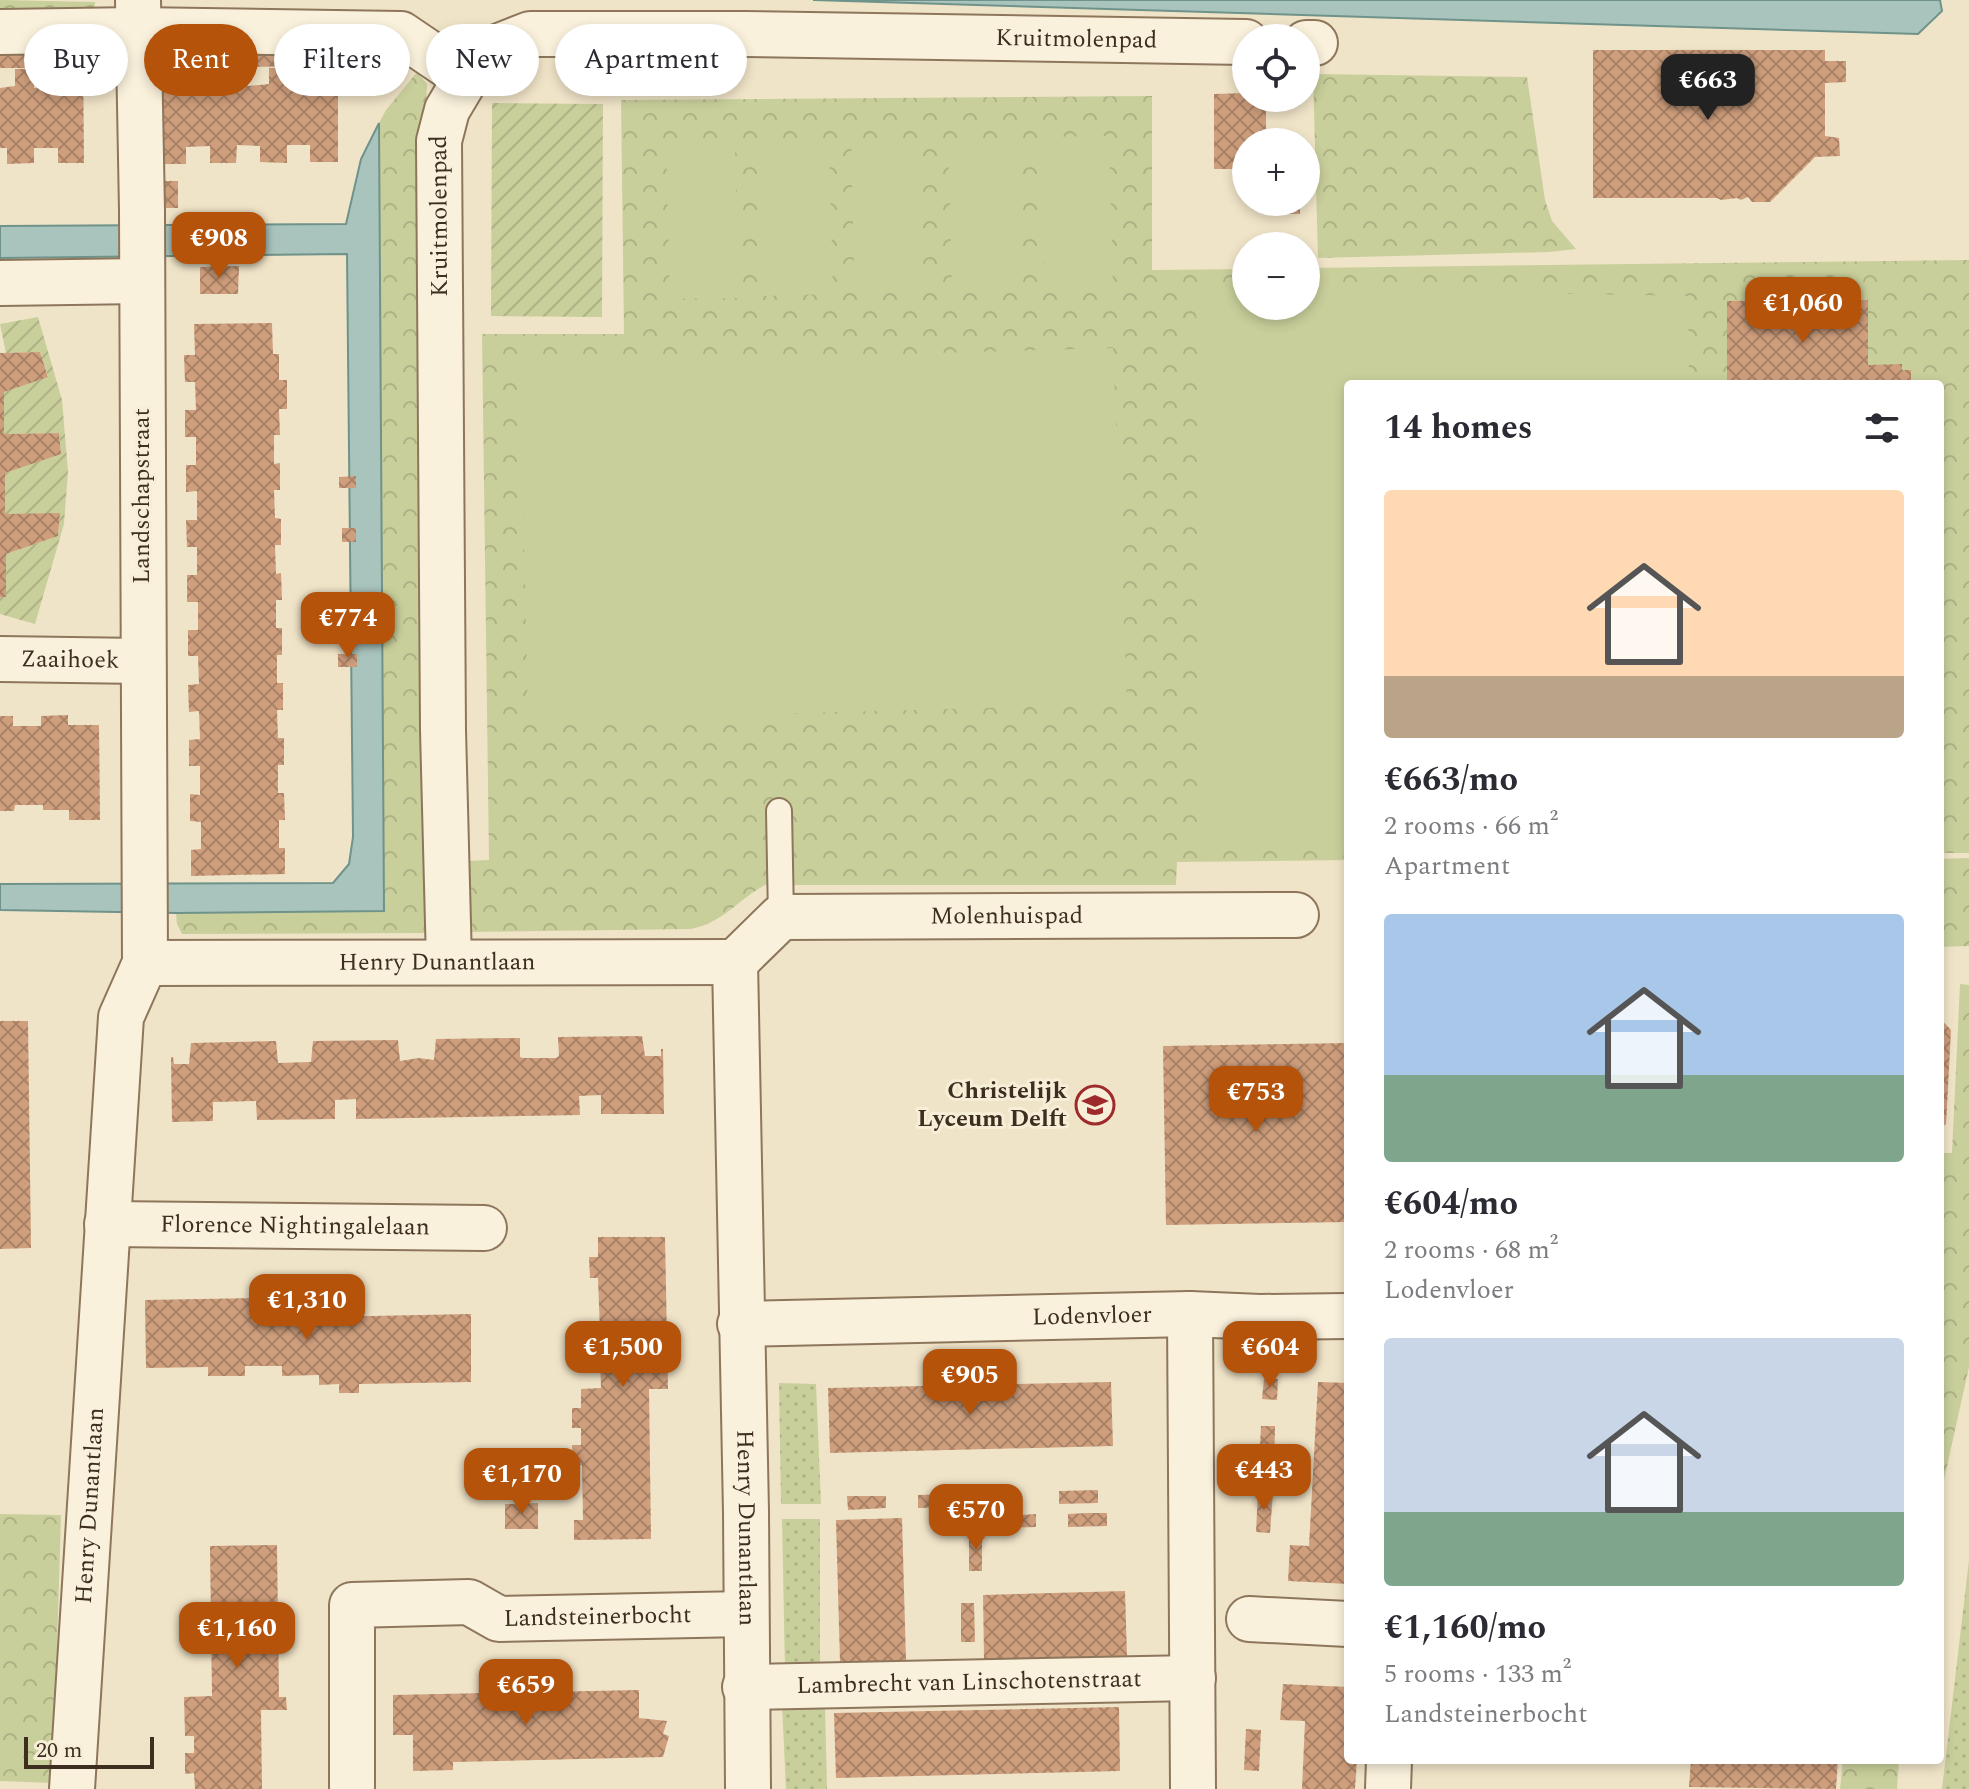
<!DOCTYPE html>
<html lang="en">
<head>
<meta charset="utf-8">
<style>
  :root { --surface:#fff; --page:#f2f2f3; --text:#2b2b33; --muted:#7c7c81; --accent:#b45309 }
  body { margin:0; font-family:Spectral,serif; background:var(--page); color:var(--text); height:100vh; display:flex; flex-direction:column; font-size:30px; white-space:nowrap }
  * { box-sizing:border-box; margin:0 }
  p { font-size:26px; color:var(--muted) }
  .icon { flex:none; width:44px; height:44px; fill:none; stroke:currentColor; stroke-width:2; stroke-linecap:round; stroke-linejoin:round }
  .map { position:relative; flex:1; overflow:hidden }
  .details { position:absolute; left:1344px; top:380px; width:600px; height:1384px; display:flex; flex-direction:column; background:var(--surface); border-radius:8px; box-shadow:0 4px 12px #0003 }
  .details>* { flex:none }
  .banner { position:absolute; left:24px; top:24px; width:760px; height:72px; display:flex; gap:16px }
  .controls { position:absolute; left:1232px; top:24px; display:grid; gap:16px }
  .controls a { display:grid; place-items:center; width:88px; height:88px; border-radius:50%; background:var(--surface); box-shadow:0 4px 12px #0003; font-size:40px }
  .scale { position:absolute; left:24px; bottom:20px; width:130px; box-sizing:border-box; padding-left:8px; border:4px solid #3d2e20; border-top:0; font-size:22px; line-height:28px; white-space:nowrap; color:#3d2e20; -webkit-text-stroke:6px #f7eed8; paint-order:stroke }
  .price { position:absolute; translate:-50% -68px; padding:0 18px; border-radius:16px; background:var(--accent); color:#fff; font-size:26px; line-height:52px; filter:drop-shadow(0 2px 4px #0008) }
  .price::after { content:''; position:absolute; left:50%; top:48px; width:24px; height:18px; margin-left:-12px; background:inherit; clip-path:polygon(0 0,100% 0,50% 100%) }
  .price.active { background:#222; color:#fff }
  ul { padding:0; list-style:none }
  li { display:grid; align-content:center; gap:16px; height:424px; padding:0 40px }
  li span { display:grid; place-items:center; height:248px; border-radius:8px; color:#555 }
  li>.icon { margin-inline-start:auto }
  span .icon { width:144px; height:144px; fill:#fffc; stroke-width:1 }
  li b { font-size:34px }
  h2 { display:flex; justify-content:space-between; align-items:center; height:96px; padding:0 40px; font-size:34px }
  .chip { padding:0 28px; border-radius:36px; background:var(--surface); box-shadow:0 4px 12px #0003; font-size:28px; line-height:72px }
  .chip.active { background:var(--accent); color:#fff }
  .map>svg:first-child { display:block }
</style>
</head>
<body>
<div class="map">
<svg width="1969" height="1789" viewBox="0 0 1969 1789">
  <defs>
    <pattern id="grass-dots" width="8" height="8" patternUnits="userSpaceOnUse" patternTransform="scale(2)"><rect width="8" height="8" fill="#c9cf9b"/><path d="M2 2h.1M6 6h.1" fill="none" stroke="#aeb285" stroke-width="1.8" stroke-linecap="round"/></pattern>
    <pattern id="forest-crowns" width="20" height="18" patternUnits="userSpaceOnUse" patternTransform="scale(2)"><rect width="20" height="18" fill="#c9cf9b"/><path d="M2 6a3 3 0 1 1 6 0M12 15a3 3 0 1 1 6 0" fill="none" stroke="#aeb285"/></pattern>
    <pattern id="garden-furrows" width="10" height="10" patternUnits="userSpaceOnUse" patternTransform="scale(2)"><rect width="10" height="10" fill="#c9cf9b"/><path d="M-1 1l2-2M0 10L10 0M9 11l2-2" fill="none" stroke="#aeb285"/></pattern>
    <pattern id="building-cross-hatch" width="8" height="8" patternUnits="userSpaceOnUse" patternTransform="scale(2)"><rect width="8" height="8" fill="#cf9f7d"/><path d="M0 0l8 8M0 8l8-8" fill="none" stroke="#a98266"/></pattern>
  </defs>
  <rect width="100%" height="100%" fill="#f0e4c8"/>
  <path fill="url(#grass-dots)" d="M 779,1383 L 816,1384 L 821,1504 L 781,1504 Z
    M 782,1519 L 820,1519 L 820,1671 L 785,1671 Z
    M 1969,1560 L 1969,1789 L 1942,1789 Z
    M 782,1704 L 825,1704 L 827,1789 L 786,1789 Z"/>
  <path fill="url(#forest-crowns)" d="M 0,0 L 95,2 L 94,22 L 0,23 Z
    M 417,72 L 427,84 L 421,241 L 428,933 L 182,934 L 177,924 L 176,913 L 384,910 L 379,123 L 386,110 Z
    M 1313,74 L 1527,77 L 1545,200 L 1552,221 L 1576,249 L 1549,252 L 1318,258 Z
    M 1152,96 L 1152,270 L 1246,269 L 1246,306 L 1306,306 L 1306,268 L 1969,260 L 1969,853 L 1940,853 L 1940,384 L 1348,384 L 1348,860 L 1177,862 L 1176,885 L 765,885 C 737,900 725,922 691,929 L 465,932 L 465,861 L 489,860 L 482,334 L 624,334 L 621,100 Z
    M 1969,858 L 1969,946 L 1940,947 L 1940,859 Z
    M 1960,984 L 1969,985 L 1969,1367 L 1940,1498 L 1940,1153 L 1952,1153 Z
    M 0,1514 L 61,1515 L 53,1783 L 0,1781 Z
    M 1843,1760 L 1899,1760 L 1897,1789 L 1840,1789 Z"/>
  <path fill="url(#garden-furrows)" d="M 492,103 L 603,104 L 602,317 L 491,316 Z
    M 38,317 L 62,400 L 68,471 L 64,524 L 35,624 L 0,614 L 0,597 L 6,596 L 6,554 L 58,536 L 60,514 L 5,514 L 5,473 L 61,453 L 59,433 L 4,434 L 4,392 L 48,376 L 40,352 L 6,353 L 0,324 Z"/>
  <path fill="#c9cf9b" d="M 1109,136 L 1113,288 L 1044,290 L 1041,137 Z
    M 1017,138 L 1021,290 L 952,291 L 948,139 Z
    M 920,140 L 924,292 L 855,294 L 851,142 Z
    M 829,142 L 833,294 L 764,296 L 760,143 Z
    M 735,145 L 739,298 L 670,299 L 666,146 Z
    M 1196,287 L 1246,288 L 1246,306 L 1306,306 L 1306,289 L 1688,296 L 1689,384 L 1348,384 L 1348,850 L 1197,849 L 1199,521 Z
    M 1113,348 L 1127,704 L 528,721 L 520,365 Z"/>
  <path fill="#a9c4bc" stroke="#6f938a" stroke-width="2" d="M 813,0 L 1940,0 L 1942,11 L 1918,34 Z
    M 379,123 L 384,911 L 176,913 L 0,910 L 0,884 L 333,883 L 349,864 L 353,837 L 347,254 L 0,258 L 0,226 L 346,224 L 361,159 Z"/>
  <path fill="url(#building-cross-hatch)" d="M 1593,50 L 1825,50 L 1825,61 L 1846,61 L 1846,82 L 1825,83 L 1825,136 L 1839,138 L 1840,156 L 1815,157 L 1770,202 L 1752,202 L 1748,197 L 1741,200 L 1737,198 L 1721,200 L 1717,198 L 1593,198 Z
    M 184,51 L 351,52 L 351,66 L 237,67 L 237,87 L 269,84 L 269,68 L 287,68 L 287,88 L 319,86 L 319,68 L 338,68 L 338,162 L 310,162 L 310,145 L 287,145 L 287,163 L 260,162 L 260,146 L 237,145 L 236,163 L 210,163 L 210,146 L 186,147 L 186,164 L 155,164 L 159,85 L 210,87 L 210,85 L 218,85 L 218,67 L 184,66 Z
    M 0,52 L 83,52 L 84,163 L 58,163 L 58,148 L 34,148 L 34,163 L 7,164 L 7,148 L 0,148 L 0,88 L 15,86 L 15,69 L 34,69 L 34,88 L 57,88 L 66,85 L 65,69 L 76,68 L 0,68 Z
    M 1246,93 L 1246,98 L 1266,98 L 1266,142 L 1246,142 L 1246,169 L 1214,169 L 1214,94 Z
    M 157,181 L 178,181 L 178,208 L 157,208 Z
    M 1280,202 L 1300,202 L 1300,214 L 1280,214 Z
    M 239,266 L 238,294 L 200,294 L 200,267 Z
    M 1868,300 L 1868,365 L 1902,364 L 1902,370 L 1911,370 L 1911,384 L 1702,384 L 1702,381 L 1727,381 L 1727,301 Z
    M 272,323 L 273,354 L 279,354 L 279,380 L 287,380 L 287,409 L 279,409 L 280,435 L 274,435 L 274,464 L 280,463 L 280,490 L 274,490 L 275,518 L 281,519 L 281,545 L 275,545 L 276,574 L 281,573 L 282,600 L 276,600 L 276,628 L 282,628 L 282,655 L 277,655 L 277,683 L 283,683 L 283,710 L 277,710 L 278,738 L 284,738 L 284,765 L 278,765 L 278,793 L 284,793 L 285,820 L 279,820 L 279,848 L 285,848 L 285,874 L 191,876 L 191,850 L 201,849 L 201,822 L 190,821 L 190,794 L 200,795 L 200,766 L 189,766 L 189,740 L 200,739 L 199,711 L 189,712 L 188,685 L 199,684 L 198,656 L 188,656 L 188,630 L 198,630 L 198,602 L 187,602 L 187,575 L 197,575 L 197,547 L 187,547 L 186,520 L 197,520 L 197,491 L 186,492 L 186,465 L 196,465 L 196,437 L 185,437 L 185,410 L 196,410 L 195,382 L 185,382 L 184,355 L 195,355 L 194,324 Z
    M 40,352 L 48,377 L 4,392 L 4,434 L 59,433 L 61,454 L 5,473 L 5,514 L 60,513 L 58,536 L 6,554 L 6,597 L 0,597 L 0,353 Z
    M 356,476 L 356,488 L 339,488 L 339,477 Z
    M 342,528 L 356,528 L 356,542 L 342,542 Z
    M 338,654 L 357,654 L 357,667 L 338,667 Z
    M 68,715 L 68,725 L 99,725 L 100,820 L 69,820 L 69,810 L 43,810 L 43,805 L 15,805 L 14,811 L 0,811 L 0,716 L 13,716 L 13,726 L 41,726 L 41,716 Z
    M 1940,1018 L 1951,1030 L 1946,1124 L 1940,1129 Z
    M 0,1021 L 28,1021 L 31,1248 L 0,1249 Z
    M 642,1036 L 645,1056 L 661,1056 L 661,1049 L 663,1049 L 664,1114 L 601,1114 L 601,1095 L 579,1096 L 580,1115 L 356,1119 L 356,1099 L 335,1100 L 335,1119 L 257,1120 L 256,1101 L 213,1102 L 213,1121 L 172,1122 L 171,1057 L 173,1057 L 174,1064 L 189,1064 L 191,1043 L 276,1041 L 278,1063 L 311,1062 L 313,1041 L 398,1040 L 400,1061 L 419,1058 L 434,1060 L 436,1039 L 520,1038 L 520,1057 L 523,1058 L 556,1058 L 559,1056 L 558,1037 Z
    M 1348,1043 L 1348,1222 L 1166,1225 L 1163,1046 Z
    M 598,1237 L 665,1237 L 668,1389 L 649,1389 L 651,1539 L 574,1540 L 574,1520 L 583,1520 L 582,1465 L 573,1466 L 572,1445 L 581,1445 L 581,1428 L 572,1428 L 572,1408 L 581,1408 L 581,1389 L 601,1388 L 600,1353 L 590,1353 L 590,1332 L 600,1332 L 598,1278 L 590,1278 L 589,1257 L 598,1257 Z
    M 320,1297 L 320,1317 L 471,1314 L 471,1382 L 359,1384 L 359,1393 L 339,1393 L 339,1384 L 319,1385 L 319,1375 L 282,1376 L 282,1366 L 245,1366 L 245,1376 L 208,1376 L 208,1367 L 146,1368 L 145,1300 Z
    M 1264,1379 L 1278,1379 L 1277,1400 L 1262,1399 Z
    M 1111,1382 L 1113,1446 L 830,1453 L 828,1388 Z
    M 1318,1382 L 1348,1383 L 1348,1584 L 1288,1581 L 1290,1545 L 1309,1546 Z
    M 1261,1426 L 1275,1426 L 1274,1467 L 1259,1466 Z
    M 1098,1490 L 1098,1503 L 1059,1504 L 1059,1491 Z
    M 1258,1491 L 1273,1492 L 1270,1533 L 1256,1532 Z
    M 957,1494 L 957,1507 L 918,1508 L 918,1495 Z
    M 847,1496 L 886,1496 L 886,1508 L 848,1510 Z
    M 995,1496 L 1021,1496 L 1021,1515 L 1036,1514 L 1036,1527 L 997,1528 Z
    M 538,1503 L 538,1529 L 505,1529 L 505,1504 Z
    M 1088,1513 L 1107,1513 L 1107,1526 L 1068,1527 L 1068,1514 Z
    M 902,1518 L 906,1661 L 840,1662 L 836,1520 Z
    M 982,1532 L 982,1571 L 969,1571 L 969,1533 Z
    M 277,1545 L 279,1697 L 286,1697 L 287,1710 L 261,1710 L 262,1789 L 195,1789 L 194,1773 L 185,1774 L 185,1753 L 194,1753 L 194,1736 L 185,1736 L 184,1697 L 212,1696 L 210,1546 Z
    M 1125,1591 L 1127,1656 L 984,1659 L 983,1595 Z
    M 961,1603 L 974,1603 L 975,1642 L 961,1642 Z
    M 1283,1684 L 1348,1687 L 1348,1760 L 1357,1760 L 1355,1789 L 1302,1789 L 1305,1721 L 1280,1720 Z
    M 639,1690 L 639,1718 L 667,1721 L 663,1734 L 669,1736 L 663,1757 L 453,1762 L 453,1770 L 413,1771 L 413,1735 L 393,1735 L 393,1695 Z
    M 1119,1707 L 1120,1771 L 836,1778 L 834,1713 Z
    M 1246,1729 L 1261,1730 L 1259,1771 L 1244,1770 Z
    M 1691,1760 L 1838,1760 L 1836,1789 L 1689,1787 Z"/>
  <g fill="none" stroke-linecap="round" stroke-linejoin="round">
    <g stroke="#8d765c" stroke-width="28">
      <path id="lane" d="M 779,811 L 781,917"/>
    </g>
    <g stroke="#8d765c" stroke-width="48">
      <g id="street">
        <path d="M 0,32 L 137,30 L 401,34 L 466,78"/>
        <path d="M 1306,43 L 1315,43"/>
        <path d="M 0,283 L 142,281"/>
        <path id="s1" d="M 0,659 L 142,661"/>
        <path id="s2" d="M 449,962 L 443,730 L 439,141 L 447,110 L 466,78 L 497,47 L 530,34 L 745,34 L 1246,42"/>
        <path id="s3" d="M 735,962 L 746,1512 L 748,1789"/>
        <path id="s4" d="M 735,962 L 781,917 L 1296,915"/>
        <path id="s5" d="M 145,963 L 735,962"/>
        <path id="s6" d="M 107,1224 L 484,1228"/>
        <path d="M 1190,1314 L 1193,1789"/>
        <path id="s7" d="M 740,1324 L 1190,1314 L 1260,1317 L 1348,1316"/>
        <path d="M 1249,1619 L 1348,1624"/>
        <path id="s8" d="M 745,1687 L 1193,1678"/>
        <path id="s9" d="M 72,1789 L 121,1017 L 145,963 L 142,210 L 138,0"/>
        <path id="s10" d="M 352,1789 L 352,1605 L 469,1602 L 499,1619 L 745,1614"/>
        <path d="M 1388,1789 L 1389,1760"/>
      </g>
    </g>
    <use href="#lane" stroke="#faf1dc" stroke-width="24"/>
    <use href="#street" stroke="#faf1dc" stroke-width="44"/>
  </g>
  <defs>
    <g id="school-ring" transform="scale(2)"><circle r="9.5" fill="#f7eed8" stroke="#9e2a2b" stroke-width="1.5"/><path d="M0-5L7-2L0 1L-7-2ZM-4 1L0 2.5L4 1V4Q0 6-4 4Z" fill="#9e2a2b"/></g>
  </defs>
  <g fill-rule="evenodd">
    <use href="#school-ring" x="1095" y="1105"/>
  </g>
  <g text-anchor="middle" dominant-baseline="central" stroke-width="6" stroke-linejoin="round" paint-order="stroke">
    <g font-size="24" fill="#3d2e20" stroke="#f7eed8">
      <text stroke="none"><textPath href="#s2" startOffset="1516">Kruitmolenpad</textPath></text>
      <text stroke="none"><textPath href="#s2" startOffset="746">Kruitmolenpad</textPath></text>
      <text transform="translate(142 496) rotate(-90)">Landschapstraat</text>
      <text stroke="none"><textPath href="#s1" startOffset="70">Zaaihoek</textPath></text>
      <text stroke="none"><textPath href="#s4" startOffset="290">Molenhuispad</textPath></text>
      <text stroke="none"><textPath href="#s5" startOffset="292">Henry Dunantlaan</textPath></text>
      <text stroke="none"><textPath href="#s6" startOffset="188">Florence Nightingalelaan</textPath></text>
      <text stroke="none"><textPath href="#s7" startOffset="352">Lodenvloer</textPath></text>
      <text stroke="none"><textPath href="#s9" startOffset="284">Henry Dunantlaan</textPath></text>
      <text stroke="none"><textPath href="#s3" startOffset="566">Henry Dunantlaan</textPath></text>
      <text stroke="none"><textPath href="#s10" startOffset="434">Landsteinerbocht</textPath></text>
      <text stroke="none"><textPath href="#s8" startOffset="224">Lambrecht van Linschotenstraat</textPath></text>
    </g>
    <g font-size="24" font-weight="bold" fill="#3d2e20" stroke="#f7eed8" text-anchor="end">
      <text x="1067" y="1091">Christelijk<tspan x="1067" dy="28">Lyceum Delft</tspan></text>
    </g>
  </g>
</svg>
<div class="controls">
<a><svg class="icon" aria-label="locate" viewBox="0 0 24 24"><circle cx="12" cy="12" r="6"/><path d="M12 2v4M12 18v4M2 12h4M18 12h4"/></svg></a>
<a>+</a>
<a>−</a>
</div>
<div class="scale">20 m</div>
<b class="price active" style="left:1708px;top:122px">€663</b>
<b class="price" style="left:219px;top:280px">€908</b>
<b class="price" style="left:1803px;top:345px">€1,060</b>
<b class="price" style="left:348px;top:660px">€774</b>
<b class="price" style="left:1256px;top:1134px">€753</b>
<b class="price" style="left:307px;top:1342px">€1,310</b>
<b class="price" style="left:623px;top:1389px">€1,500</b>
<b class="price" style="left:1270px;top:1389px">€604</b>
<b class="price" style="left:970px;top:1417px">€905</b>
<b class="price" style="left:1264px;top:1512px">€443</b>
<b class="price" style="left:522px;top:1516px">€1,170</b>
<b class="price" style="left:976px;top:1552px">€570</b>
<b class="price" style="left:237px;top:1670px">€1,160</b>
<b class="price" style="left:526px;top:1727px">€659</b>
<div class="banner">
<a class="chip">Buy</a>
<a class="chip active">Rent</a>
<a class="chip">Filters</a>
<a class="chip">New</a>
<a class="chip">Apartment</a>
</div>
<section class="details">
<h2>14 homes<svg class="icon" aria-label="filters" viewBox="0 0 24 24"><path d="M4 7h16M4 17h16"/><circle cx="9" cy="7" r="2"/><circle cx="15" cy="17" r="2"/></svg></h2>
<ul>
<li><span style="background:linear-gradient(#ffd9b3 75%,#b9a48a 0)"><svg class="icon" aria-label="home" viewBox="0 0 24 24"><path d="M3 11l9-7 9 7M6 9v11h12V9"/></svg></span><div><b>€663/mo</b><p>2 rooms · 66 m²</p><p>Apartment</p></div></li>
<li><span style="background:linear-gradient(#a9c7e8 65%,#7fa58c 0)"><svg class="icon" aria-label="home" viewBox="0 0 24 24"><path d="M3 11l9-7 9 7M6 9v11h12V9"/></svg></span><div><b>€604/mo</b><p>2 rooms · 68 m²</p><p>Lodenvloer</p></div></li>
<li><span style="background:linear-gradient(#c9d6e8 70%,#7fa58c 0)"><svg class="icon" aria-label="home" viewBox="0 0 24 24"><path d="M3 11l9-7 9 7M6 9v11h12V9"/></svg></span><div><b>€1,160/mo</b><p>5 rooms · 133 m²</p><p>Landsteinerbocht</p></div></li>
</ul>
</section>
</div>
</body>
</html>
